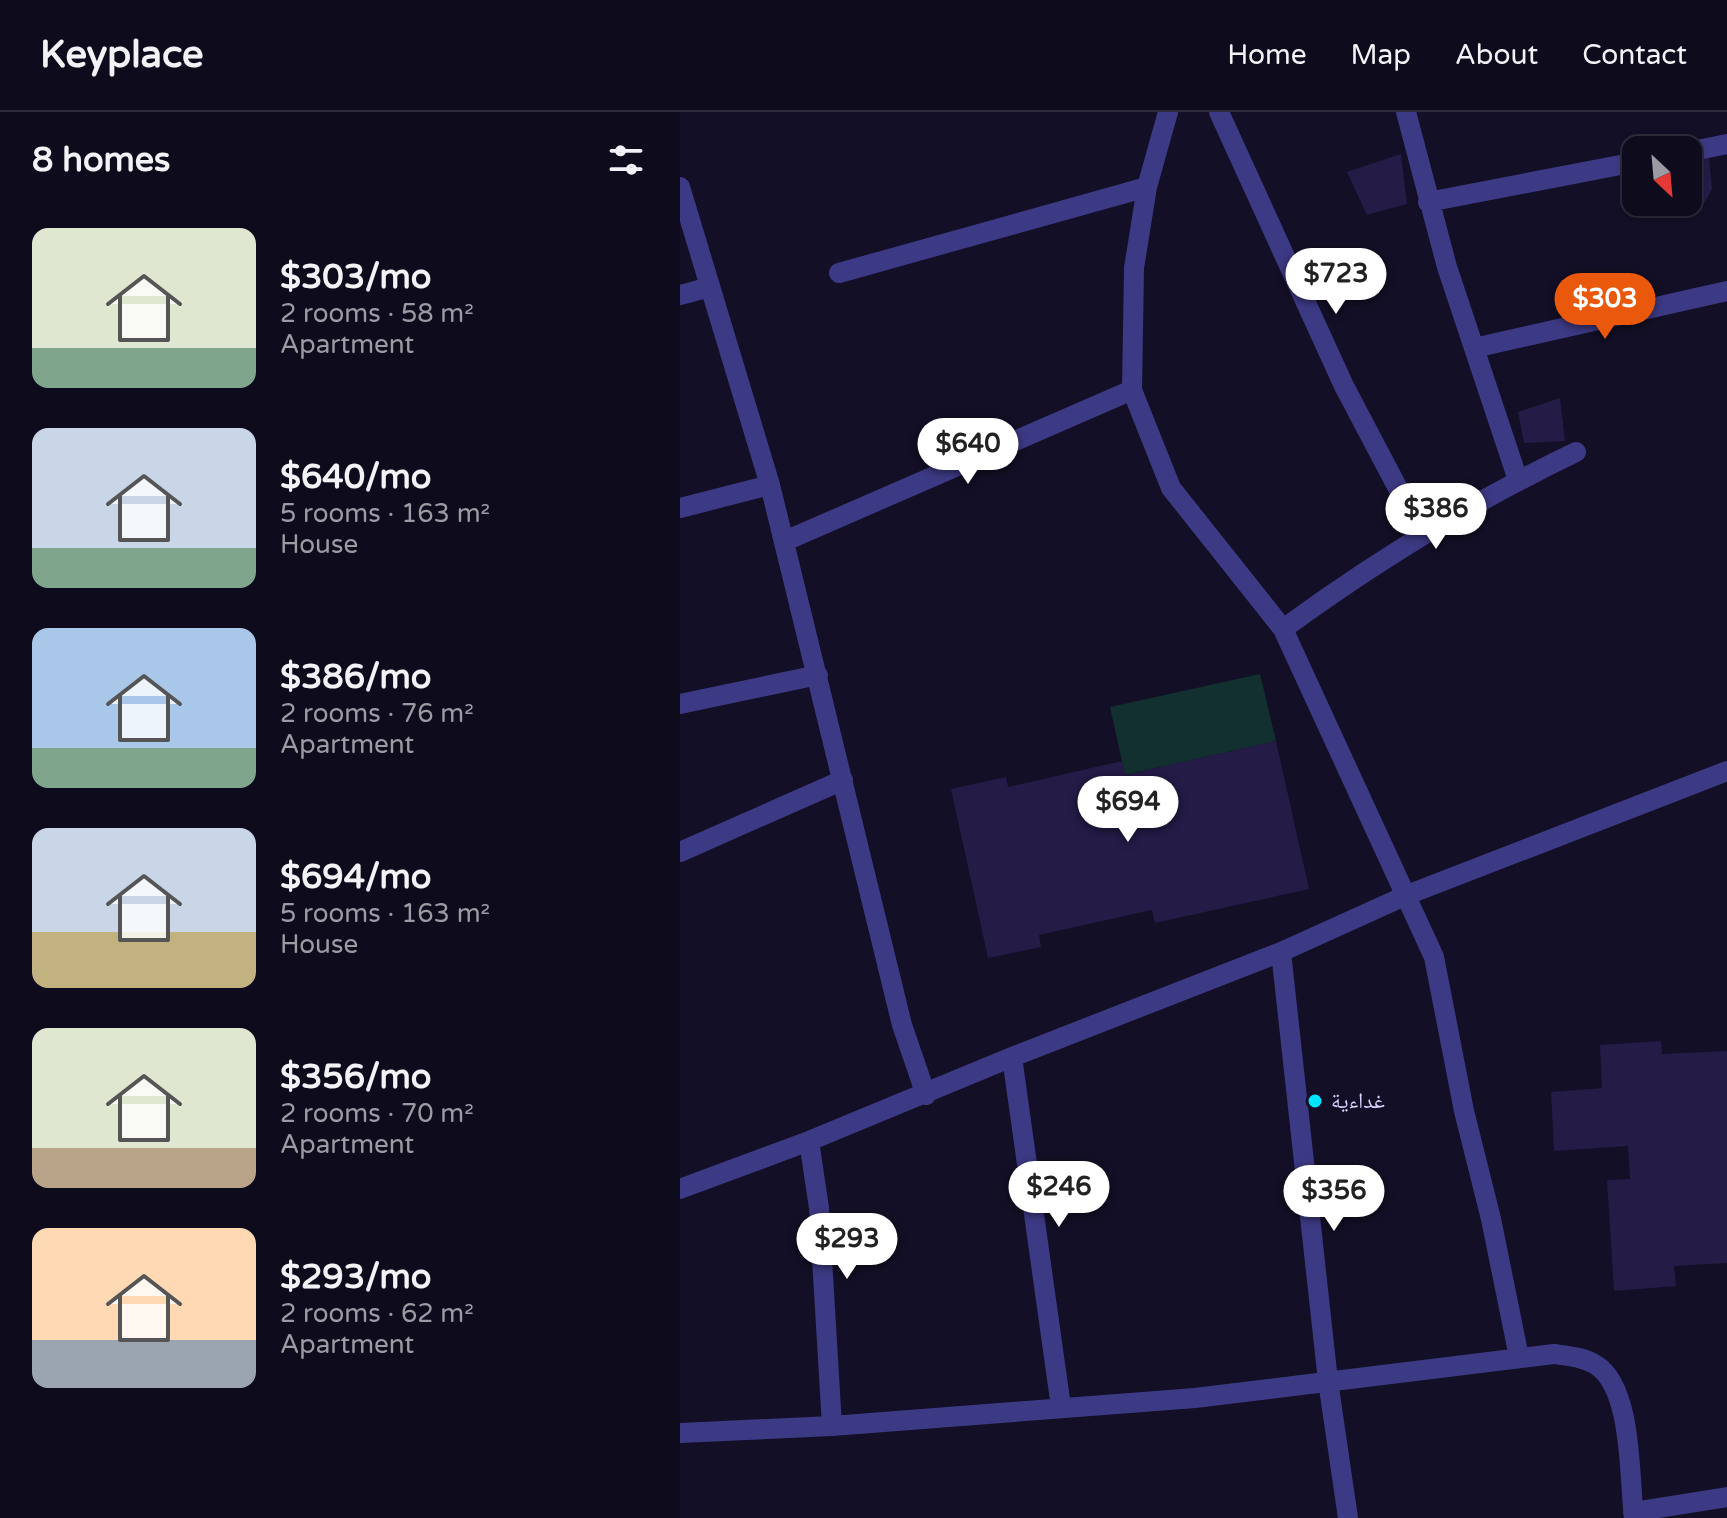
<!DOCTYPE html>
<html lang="en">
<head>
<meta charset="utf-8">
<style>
  :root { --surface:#0e0b1c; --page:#171425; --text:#f1f3f6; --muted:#9b9ba3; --line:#2e2b3b; --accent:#ea580c }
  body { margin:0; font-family:"Varela Round","Noto Naskh Arabic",sans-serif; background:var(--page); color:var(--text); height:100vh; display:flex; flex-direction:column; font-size:30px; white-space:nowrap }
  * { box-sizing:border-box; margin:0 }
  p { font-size:26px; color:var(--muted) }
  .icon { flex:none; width:44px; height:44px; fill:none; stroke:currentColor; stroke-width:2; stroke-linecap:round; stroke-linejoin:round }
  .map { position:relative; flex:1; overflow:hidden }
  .details { display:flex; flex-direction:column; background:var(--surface); width:680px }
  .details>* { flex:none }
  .needle { width:52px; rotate:154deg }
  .fabs { position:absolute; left:942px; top:24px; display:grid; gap:16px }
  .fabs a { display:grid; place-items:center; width:80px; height:80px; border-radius:16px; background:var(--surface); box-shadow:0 2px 6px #0004,0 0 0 2px var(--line); font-size:40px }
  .price { position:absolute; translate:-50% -68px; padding:0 18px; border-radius:28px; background:#fff; color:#222; font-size:26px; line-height:52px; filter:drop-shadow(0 2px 4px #0008) }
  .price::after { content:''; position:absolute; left:50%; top:48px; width:24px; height:18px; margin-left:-12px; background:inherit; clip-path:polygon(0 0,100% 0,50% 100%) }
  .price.current { background:var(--accent); color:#fff }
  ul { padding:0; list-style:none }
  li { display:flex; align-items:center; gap:24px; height:200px; padding:0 32px }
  li span { display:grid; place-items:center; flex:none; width:224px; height:160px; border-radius:16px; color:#555 }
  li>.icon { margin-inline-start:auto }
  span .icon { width:96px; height:96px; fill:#fffc; stroke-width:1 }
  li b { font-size:34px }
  h2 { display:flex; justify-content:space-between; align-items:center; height:96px; padding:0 32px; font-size:34px }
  header { display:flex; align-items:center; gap:48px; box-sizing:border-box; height:112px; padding:0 40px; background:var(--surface); border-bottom:2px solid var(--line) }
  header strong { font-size:38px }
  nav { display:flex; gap:44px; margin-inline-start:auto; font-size:28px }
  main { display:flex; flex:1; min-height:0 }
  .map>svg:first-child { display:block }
</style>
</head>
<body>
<header>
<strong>Keyplace</strong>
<nav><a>Home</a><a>Map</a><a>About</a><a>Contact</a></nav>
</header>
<main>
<section class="details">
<h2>8 homes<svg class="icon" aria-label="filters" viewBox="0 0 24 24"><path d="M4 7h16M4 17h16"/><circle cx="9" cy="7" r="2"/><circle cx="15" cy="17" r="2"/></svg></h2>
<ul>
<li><span style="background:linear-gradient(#dfe7d0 75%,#7fa58c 0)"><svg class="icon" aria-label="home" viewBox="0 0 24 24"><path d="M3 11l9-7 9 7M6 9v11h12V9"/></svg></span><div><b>$303/mo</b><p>2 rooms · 58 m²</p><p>Apartment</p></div></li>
<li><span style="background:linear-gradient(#c9d6e8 75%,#7fa58c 0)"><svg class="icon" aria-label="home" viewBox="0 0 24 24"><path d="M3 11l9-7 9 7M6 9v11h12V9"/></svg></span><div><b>$640/mo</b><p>5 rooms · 163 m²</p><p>House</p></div></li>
<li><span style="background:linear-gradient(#a9c7e8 75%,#7fa58c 0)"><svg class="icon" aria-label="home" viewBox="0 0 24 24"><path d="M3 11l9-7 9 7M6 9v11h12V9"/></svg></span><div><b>$386/mo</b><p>2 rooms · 76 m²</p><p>Apartment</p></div></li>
<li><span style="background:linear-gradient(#c9d6e8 65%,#c2b280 0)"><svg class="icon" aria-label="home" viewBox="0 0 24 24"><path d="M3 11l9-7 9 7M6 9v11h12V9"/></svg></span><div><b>$694/mo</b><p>5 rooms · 163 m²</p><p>House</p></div></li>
<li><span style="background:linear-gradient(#dfe7d0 75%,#b9a48a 0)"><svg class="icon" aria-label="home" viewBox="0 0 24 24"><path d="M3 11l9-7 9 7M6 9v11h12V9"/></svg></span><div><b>$356/mo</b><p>2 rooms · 70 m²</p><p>Apartment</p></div></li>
<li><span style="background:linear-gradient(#ffd9b3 70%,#9aa5b1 0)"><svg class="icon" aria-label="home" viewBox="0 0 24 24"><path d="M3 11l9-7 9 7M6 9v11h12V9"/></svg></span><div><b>$293/mo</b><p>2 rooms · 62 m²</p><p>Apartment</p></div></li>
</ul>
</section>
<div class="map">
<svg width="1047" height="1406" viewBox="0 0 1047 1406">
  <rect width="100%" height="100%" fill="#130f26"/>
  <path fill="#12302f" d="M 580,562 L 596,629 L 445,663 L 430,595 Z"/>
  <path fill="#241b47" d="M 721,42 L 727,92 L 687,103 L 667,60 Z
    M 1029,46 L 1032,77 L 1025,90 L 971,101 L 970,90 L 1008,90 L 1008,50 Z
    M 880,286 L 885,329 L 844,331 L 838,300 Z
    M 596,629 L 629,777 L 475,811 L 472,798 L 359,823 L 361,835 L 308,846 L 271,677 L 326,665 L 328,675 L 442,649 L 445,663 Z
    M 981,929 L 982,942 L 1047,939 L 1047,1151 L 994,1154 L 996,1174 L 934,1179 L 927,1068 L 950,1067 L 948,1034 L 874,1039 L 871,980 L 922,976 L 920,933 Z"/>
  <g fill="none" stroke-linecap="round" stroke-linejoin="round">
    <path stroke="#3d3a85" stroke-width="20" d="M 488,0 L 467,75 L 454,156 L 452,278 L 491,376 L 603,517 L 754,845 L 784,999 L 811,1107 L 839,1245
      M 539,0 L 664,274 L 742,422
      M 726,0 L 767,155 L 838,368
      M 1008,40 L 1047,32
      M 0,75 L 90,373 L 222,913 L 246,983
      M 748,90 L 956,50
      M 159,161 L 467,75
      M 0,183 L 30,175
      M 794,236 L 1047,179
      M 0,396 L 90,373
      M 105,429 L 452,278
      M 603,517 C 696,449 792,390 896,340
      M 0,592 L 138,563
      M 0,740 L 163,668
      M 601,840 L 648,1269 L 668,1406
      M 332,945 L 381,1295
      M 129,1029 L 139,1096 L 152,1314
      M 0,1077 L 129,1029 L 332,945 L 601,840 L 727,783 L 1047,659
      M 0,1321 L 152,1314 L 515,1286 L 874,1242 C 888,1244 904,1245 916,1253 C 953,1276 949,1367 954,1406
      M 953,1400 L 1047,1385"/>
  </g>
  <circle fill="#00e5ff" stroke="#130f26" stroke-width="3" cx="635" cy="989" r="8"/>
  <g text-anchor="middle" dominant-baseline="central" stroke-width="7" stroke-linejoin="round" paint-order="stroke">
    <g font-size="22" fill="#d9d4ff" stroke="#130f26" text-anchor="start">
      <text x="651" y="989">غداءية</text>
    </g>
  </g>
</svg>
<div class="fabs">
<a><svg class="needle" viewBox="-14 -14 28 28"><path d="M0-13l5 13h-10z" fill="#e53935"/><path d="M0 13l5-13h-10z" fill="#9b9ba3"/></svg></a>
</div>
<b class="price" style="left:656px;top:204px">$723</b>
<b class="price current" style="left:925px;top:229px">$303</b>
<b class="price" style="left:288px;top:374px">$640</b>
<b class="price" style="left:756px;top:439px">$386</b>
<b class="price" style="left:448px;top:732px">$694</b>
<b class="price" style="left:379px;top:1117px">$246</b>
<b class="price" style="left:654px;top:1121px">$356</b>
<b class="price" style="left:167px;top:1169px">$293</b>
</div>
</main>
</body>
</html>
